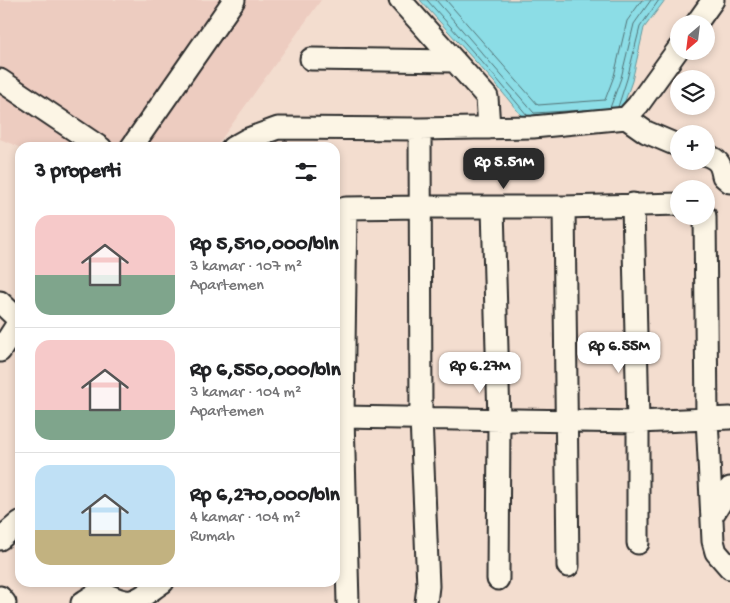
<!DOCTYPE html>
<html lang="id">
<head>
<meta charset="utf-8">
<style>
  :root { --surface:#fff; --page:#f6f6f6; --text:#202124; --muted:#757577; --line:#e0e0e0; --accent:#2b2b2b }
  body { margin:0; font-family:"Gochi Hand",sans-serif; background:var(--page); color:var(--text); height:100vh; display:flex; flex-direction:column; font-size:19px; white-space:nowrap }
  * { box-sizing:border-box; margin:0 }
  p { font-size:16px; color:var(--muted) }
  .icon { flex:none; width:28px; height:28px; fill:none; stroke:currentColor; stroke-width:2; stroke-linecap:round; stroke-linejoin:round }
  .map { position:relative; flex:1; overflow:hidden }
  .drawer { position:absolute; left:15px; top:142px; width:325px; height:445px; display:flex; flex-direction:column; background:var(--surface); border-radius:15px; box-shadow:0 2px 8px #0003 }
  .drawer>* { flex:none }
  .needle { width:32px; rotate:208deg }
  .fabs { position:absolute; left:670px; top:15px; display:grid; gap:10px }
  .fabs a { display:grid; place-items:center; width:45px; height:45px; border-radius:50%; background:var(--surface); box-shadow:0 2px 8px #0003; font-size:25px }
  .price { position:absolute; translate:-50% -42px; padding:0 11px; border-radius:10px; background:#fff; color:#222; font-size:16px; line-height:32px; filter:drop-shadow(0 1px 2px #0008) }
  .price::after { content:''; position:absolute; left:50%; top:30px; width:15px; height:11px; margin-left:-8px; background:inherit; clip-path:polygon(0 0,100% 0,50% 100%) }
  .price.on { background:var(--accent); color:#fff }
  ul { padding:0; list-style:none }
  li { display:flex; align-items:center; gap:15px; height:125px; padding:0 20px }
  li+li { border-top:1px solid var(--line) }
  li span { display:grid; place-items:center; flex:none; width:140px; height:100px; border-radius:15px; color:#555 }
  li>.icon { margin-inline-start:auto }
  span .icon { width:60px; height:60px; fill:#fffc; stroke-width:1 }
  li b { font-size:21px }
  h2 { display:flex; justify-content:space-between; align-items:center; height:60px; padding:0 20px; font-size:21px }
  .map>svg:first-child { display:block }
</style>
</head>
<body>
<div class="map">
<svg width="730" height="603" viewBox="0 0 730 603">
  <rect width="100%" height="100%" fill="#f3ddcf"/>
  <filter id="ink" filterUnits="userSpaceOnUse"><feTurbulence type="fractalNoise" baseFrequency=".02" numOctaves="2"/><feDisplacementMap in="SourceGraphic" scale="10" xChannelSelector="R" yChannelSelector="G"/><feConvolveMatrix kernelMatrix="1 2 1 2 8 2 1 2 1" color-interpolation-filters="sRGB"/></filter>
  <g filter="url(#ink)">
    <path fill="#edccc0" d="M 0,0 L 321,0 L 215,148 L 21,148 L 0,139 Z"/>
    <path fill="#8cdde6" stroke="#65969b" d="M 420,0 L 665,0 L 644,28 L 632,81 L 619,118 L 529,125 L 494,82 Z"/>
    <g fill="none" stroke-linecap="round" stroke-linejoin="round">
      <path stroke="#527276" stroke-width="1" d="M 427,0 L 497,79 L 527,115
        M 436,0 L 534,113 L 600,109
        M 446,0 L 538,105 L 605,100 L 614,76 L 627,21 L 642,0
        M 618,107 L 627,79 L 640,27 L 659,0
        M 610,108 L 621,78 L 634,24 L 651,0"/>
      <g stroke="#2b2b2b" stroke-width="25">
        <path id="minor" d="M 400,0 L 487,97 L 489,128
          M 696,24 L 713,0
          M 311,59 L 455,61
          M 0,80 L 101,148
          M 626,118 L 646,132 L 679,146
          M 420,129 L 421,418 L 428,586 L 426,603
          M 131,148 L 234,0
          M 232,148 L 248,139 L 278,128 L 420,129 L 533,127 L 626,118 L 638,105 L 679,48
          M 706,155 C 718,159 721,164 723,176 L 730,182
          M 633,204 L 638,422 L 638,543
          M 564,207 L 568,566
          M 346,208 L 343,417 L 348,603
          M 493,208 L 499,420 L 498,579
          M 335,211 L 346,208 L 421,207 L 564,207 L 679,204
          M 705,216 L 707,418 L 713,541 L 716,552 L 730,568
          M 0,302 L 20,321
          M 0,351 L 20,320
          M 343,417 L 638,422 L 730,418
          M 712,516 L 730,488
          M 0,539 L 20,522
          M 0,597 L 5,603
          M 82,603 C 87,600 93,594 100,594 C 111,594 120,603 131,601 C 142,599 153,588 163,582"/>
      </g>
      <use href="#minor" stroke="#fcf5e5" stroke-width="21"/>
    </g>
  </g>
</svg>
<div class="fabs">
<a><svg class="needle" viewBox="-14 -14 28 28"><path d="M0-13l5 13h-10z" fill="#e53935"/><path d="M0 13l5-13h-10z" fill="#757577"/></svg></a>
<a><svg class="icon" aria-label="layers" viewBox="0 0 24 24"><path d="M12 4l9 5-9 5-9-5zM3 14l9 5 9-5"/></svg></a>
<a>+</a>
<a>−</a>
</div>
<b class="price on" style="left:504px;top:190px">Rp 5.51M</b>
<b class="price" style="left:619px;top:374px">Rp 6.55M</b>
<b class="price" style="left:480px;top:394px">Rp 6.27M</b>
<section class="drawer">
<h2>3 properti<svg class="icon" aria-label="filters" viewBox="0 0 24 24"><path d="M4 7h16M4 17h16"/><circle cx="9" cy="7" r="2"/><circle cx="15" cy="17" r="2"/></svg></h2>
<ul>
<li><span style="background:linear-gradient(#f6c9c9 60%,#7fa58c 0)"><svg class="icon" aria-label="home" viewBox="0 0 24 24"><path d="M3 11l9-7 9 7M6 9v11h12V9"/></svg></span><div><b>Rp 5,510,000/bln</b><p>3 kamar · 107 m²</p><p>Apartemen</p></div></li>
<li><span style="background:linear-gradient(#f6c9c9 70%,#7fa58c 0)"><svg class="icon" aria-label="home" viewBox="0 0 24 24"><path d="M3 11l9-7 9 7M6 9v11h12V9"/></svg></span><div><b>Rp 6,550,000/bln</b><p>3 kamar · 104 m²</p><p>Apartemen</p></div></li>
<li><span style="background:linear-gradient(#bfe0f5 65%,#c2b280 0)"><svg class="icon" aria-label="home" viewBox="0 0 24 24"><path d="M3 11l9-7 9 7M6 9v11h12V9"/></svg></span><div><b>Rp 6,270,000/bln</b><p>4 kamar · 104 m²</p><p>Rumah</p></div></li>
</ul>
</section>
</div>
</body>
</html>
